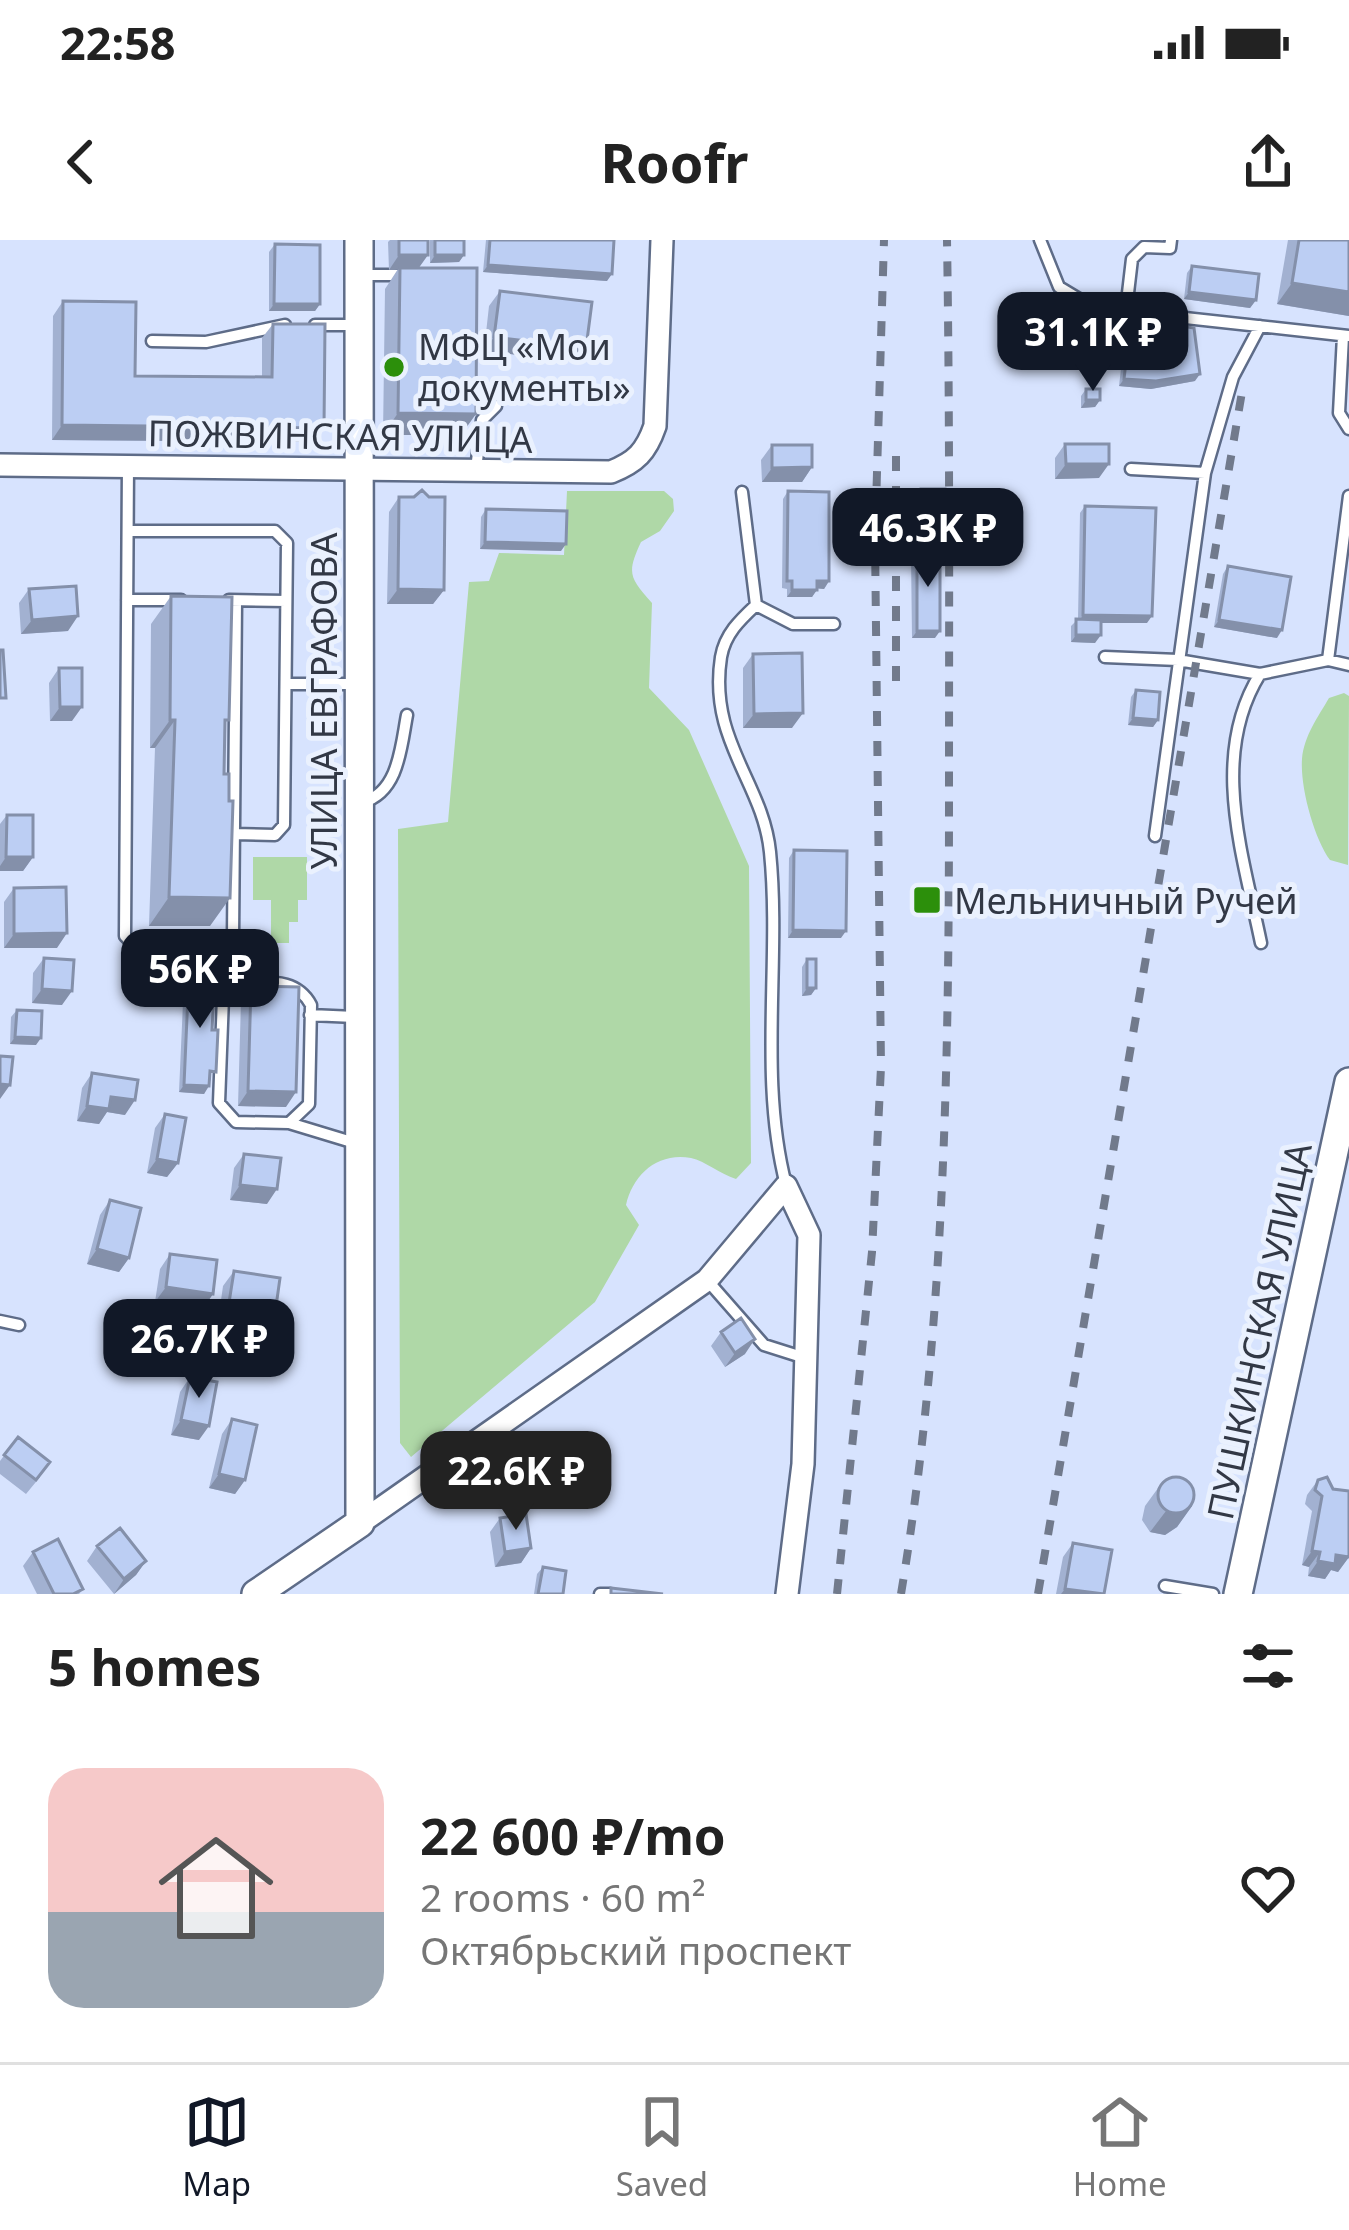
<!DOCTYPE html>
<html lang="en">
<head>
<meta charset="utf-8">
<style>
  :root { --surface:#fff; --page:#f2f2f2; --text:#222; --muted:#767676; --line:#e0e0e0; --accent:#111827 }
  body { margin:0; font-family:"Noto Sans",sans-serif; background:var(--page); color:var(--text); height:100vh; display:flex; flex-direction:column; font-size:45px; white-space:nowrap }
  * { box-sizing:border-box; margin:0 }
  p { font-size:39px; color:var(--muted) }
  .icon { flex:none; width:66px; height:66px; fill:none; stroke:currentColor; stroke-width:2; stroke-linecap:round; stroke-linejoin:round }
  .map { position:relative; height:1354px; overflow:hidden }
  .sheet { display:flex; flex-direction:column; background:var(--surface); flex:1 }
  .sheet>* { flex:none }
  .price { position:absolute; translate:-50% -102px; padding:0 27px; border-radius:24px; background:var(--accent); color:#fff; font-size:39px; line-height:78px; filter:drop-shadow(0 3px 6px #0008) }
  .price::after { content:''; position:absolute; left:50%; top:72px; width:36px; height:27px; margin-left:-18px; background:inherit; clip-path:polygon(0 0,100% 0,50% 100%) }
  .price.selected { background:#222; color:#fff }
  ul { padding:0; list-style:none }
  li { display:flex; align-items:center; gap:36px; height:300px; padding:0 48px }
  li+li { border-top:3px solid var(--line) }
  li span { display:grid; place-items:center; flex:none; width:336px; height:240px; border-radius:36px; color:#555 }
  li>.icon { margin-inline-start:auto }
  span .icon { width:144px; height:144px; fill:#fffc; stroke-width:1 }
  li b { font-size:51px }
  h2 { display:flex; justify-content:space-between; align-items:center; height:144px; padding:0 48px; font-size:51px }
  .status { display:flex; justify-content:space-between; align-items:center; height:84px; padding:0 60px; background:var(--surface); direction:ltr }
  .status svg { height:33px; fill:currentColor }
  header { display:flex; justify-content:space-between; align-items:center; height:156px; padding:0 48px; background:var(--surface); font-size:54px; font-weight:700 }
  .tab-bar { display:flex; justify-content:space-around; align-items:center; height:168px; border-top:3px solid var(--line); background:var(--surface); font-size:33px; color:var(--muted) }
  .tab-bar a { display:grid; justify-items:center; gap:6px }
  .tab-bar .selected { color:var(--accent) }
  .map>svg:first-child { display:block }
</style>
</head>
<body>
<div class="status"><b>22:58</b><svg viewBox="0 0 49 12"><path d="M0 12V9h3v3zM5 12V6h3v6zM10 12V3h3v9zM15 12V0h3v12zM26 1h20v11H26zM47 4h2v5h-2z"/></svg></div>
<header><svg class="icon" aria-label="back" viewBox="0 0 24 24"><path d="M15 5l-7 7 7 7"/></svg>Roofr<svg class="icon" aria-label="share" viewBox="0 0 24 24"><path d="M12 15V3M7 8l5-5 5 5M5 13v7h14v-7"/></svg></header>
<div class="map">
<svg width="1349" height="1354" viewBox="0 0 1349 1354">
  <rect width="100%" height="100%" fill="#d7e3fe"/>
  <path fill="#afd8a7" d="M 567,251 L 664,251 L 673,259 L 674,271 L 660,291 L 641,302 C 626,334 630,338 652,363 L 649,448 L 689,490 L 749,626 L 751,923 L 736,939 C 720,934 705,921 691,918 C 657,912 633,935 626,965 L 639,985 L 595,1062 L 411,1217 L 400,1203 L 398,589 L 448,582 L 469,342 L 489,341 L 499,313 L 564,315 Z
    M 1344,453 L 1349,456 L 1348,625 L 1330,620 C 1314,598 1300,547 1302,519 C 1304,496 1318,477 1329,458 Z
    M 253,617 L 307,617 L 307,660 L 298,660 L 298,682 L 289,682 L 289,703 L 271,703 L 271,660 L 253,660 Z"/>
  <g fill="none" stroke-linecap="round" stroke-linejoin="round">
    <g stroke="#5e6c88" stroke-width="15">
      <path id="service" d="M 1040,0 L 1059,47 L 1094,68 L 1349,96
        M 362,35 L 404,35
        M 1126,70 L 1132,19 L 1144,7 L 1170,8 L 1171,0
        M 315,85 L 357,85
        M 1343,96 L 1339,173 L 1349,189
        M 152,101 L 206,102 L 285,85
        M 128,225 L 125,696 L 138,709 L 221,710 L 233,697 L 236,361
        M 476,229 L 482,180 L 496,166
        M 1131,229 L 1205,233 L 1233,137 L 1260,86
        M 742,252 L 756,365 L 793,384 L 834,384
        M 1349,256 L 1328,420 L 1349,425
        M 128,291 L 275,291 L 287,303 L 284,585 L 275,595 L 234,594
        M 127,360 L 181,360
        M 229,360 L 286,361
        M 756,365 C 740,380 725,394 721,417 C 708,501 763,542 770,612 C 781,721 758,837 786,945
        M 1105,417 L 1178,420 L 1260,434
        M 286,444 L 359,444
        M 363,562 C 399,552 401,506 407,475
        M 1155,596 L 1205,233
        M 1261,703 C 1243,615 1209,516 1260,434 L 1328,420
        M 239,742 C 267,743 296,737 311,765 L 309,864 L 289,883 L 236,882 L 219,863 L 223,757 Z
        M 310,775 L 355,777
        M 289,883 L 355,903
        M 707,1040 L 764,1105 L 805,1118
        M 0,1081 L 19,1085
        M 1165,1346 L 1213,1354
        M 600,1354 L 610,1354"/>
    </g>
    <g stroke="#5e6c88" stroke-width="26">
      <path id="minor" d="M 0,225 L 611,232 C 636,222 646,212 655,186 L 662,0
        M 360,1283 L 707,1040 L 786,946 L 809,995 L 803,1224 L 787,1354"/>
    </g>
    <g stroke="#5e6c88" stroke-width="32">
      <path id="tertiary" d="M 256,1354 L 360,1283 L 359,0
        M 1238,1354 L 1349,842"/>
    </g>
    <use href="#service" stroke="#fff" stroke-width="10"/>
    <use href="#minor" stroke="#fff" stroke-width="21"/>
    <use href="#tertiary" stroke="#fff" stroke-width="27"/>
    <path stroke="#717a8c" stroke-width="8" stroke-dasharray="15 15" stroke-linecap="butt" d="M 896,216 L 896,456
      M 837,1354 L 872,1012 L 881,827 L 875,299 L 884,0
      M 901,1354 C 945,1089 949,823 949,555 C 949,370 950,185 947,0
      M 1038,1354 L 1243,146"/>
  </g>
  <path fill="#a2b1d1" d="M 390,0 L 428,0 L 419,28 L 461,195 L 383,195 L 385,49 L 398,29 L 389,30 L 388,2 Z
    M 430,0 L 464,0 L 464,15 L 459,22 L 430,23 Z
    M 486,0 L 614,0 L 607,41 L 483,32 Z
    M 1288,0 L 1349,0 L 1349,76 L 1277,64 Z
    M 275,4 L 320,64 L 315,71 L 269,71 L 269,12 Z
    M 1192,26 L 1256,60 L 1250,68 L 1184,59 L 1187,33 Z
    M 500,51 L 586,108 L 576,122 L 484,111 L 489,66 Z
    M 63,61 L 135,136 L 262,137 L 262,98 L 273,84 L 314,202 L 52,200 L 53,76 Z
    M 1131,78 L 1195,141 L 1151,149 L 1119,146 L 1126,85 Z
    M 1086,149 L 1100,160 L 1095,167 L 1081,168 L 1081,156 Z
    M 1065,204 L 1099,238 L 1055,239 L 1055,218 Z
    M 772,205 L 812,227 L 802,242 L 762,242 L 761,220 Z
    M 921,249 L 945,287 L 935,302 L 911,302 L 911,264 Z
    M 788,251 L 829,341 L 824,349 L 817,348 L 812,357 L 787,357 L 787,349 L 782,348 L 783,259 Z
    M 399,257 L 444,350 L 433,364 L 387,364 L 389,272 Z
    M 1085,266 L 1147,383 L 1101,383 L 1095,403 L 1071,402 L 1071,386 L 1078,379 L 1080,273 Z
    M 486,269 L 561,311 L 480,309 L 481,277 Z
    M 917,308 L 935,398 L 912,398 L 911,316 Z
    M 1228,326 L 1277,398 L 1214,387 L 1223,334 Z
    M 29,349 L 68,391 L 21,394 L 19,363 Z
    M 171,356 L 225,487 L 210,686 L 149,686 L 155,508 L 150,508 L 151,384 Z
    M 753,414 L 792,488 L 743,488 L 743,428 Z
    M 59,428 L 72,481 L 50,481 L 49,443 Z
    M 1136,450 L 1158,480 L 1153,487 L 1128,485 L 1131,457 Z
    M 7,575 L 33,617 L 23,631 L 0,631 L 0,584 Z
    M 794,610 L 841,698 L 788,698 L 789,618 Z
    M 14,648 L 57,708 L 4,708 L 4,662 Z
    M 44,718 L 62,765 L 32,763 L 33,733 Z
    M 807,719 L 816,748 L 811,755 L 802,756 L 802,727 Z
    M 189,732 L 211,839 L 204,854 L 179,852 L 184,740 Z
    M 251,746 L 286,867 L 238,866 L 241,761 Z
    M 17,770 L 36,805 L 10,804 L 11,777 Z
    M 92,833 L 125,875 L 107,872 L 99,884 L 77,881 L 82,848 Z
    M 165,874 L 178,923 L 167,937 L 147,933 L 155,888 Z
    M 244,914 L 267,964 L 230,960 L 234,928 Z
    M 110,960 L 129,1018 L 119,1032 L 87,1024 L 100,975 Z
    M 170,1014 L 213,1054 L 203,1068 L 155,1062 L 160,1029 Z
    M 234,1031 L 262,1109 L 215,1103 L 223,1046 Z
    M 166,1065 L 178,1125 L 152,1122 L 156,1079 Z
    M 721,1092 L 745,1114 L 725,1127 L 711,1106 Z
    M 190,1137 L 199,1200 L 171,1195 L 180,1152 Z
    M 232,1179 L 245,1240 L 235,1254 L 209,1248 L 222,1194 Z
    M 18,1197 L 40,1237 L 26,1254 L 0,1234 L 0,1221 Z
    M 1318,1240 L 1349,1317 L 1338,1332 L 1331,1330 L 1325,1339 L 1308,1336 L 1309,1327 L 1302,1325 L 1312,1271 L 1305,1264 L 1307,1255 Z
    M 1161,1244 L 1192,1266 L 1177,1287 L 1165,1295 L 1150,1292 L 1142,1280 L 1145,1266 Z
    M 500,1278 L 531,1308 L 521,1323 L 495,1327 L 490,1292 Z
    M 1073,1303 L 1104,1354 L 1056,1354 L 1063,1317 Z
    M 97,1306 L 146,1321 L 136,1335 L 114,1354 L 87,1321 Z
    M 33,1312 L 83,1349 L 79,1354 L 37,1354 L 23,1326 Z
    M 543,1327 L 563,1354 L 534,1354 L 537,1334 Z"/>
  <path fill="#8490aa" d="M 399,15 L 428,15 L 418,29 L 389,30 Z
    M 435,15 L 464,15 L 459,22 L 430,23 Z
    M 488,25 L 612,34 L 607,41 L 483,32 Z
    M 1292,43 L 1349,52 L 1349,76 L 1277,64 Z
    M 1189,52 L 1256,60 L 1250,68 L 1184,59 Z
    M 274,64 L 320,64 L 315,71 L 269,71 Z
    M 494,97 L 586,108 L 576,122 L 484,111 Z
    M 1200,134 L 1195,141 L 1151,149 L 1119,146 L 1124,139 Z
    M 1086,160 L 1100,160 L 1095,167 L 1081,168 Z
    M 398,173 L 476,174 L 461,195 L 383,195 Z
    M 62,185 L 324,188 L 314,202 L 52,200 Z
    M 1066,224 L 1109,224 L 1099,238 L 1055,239 Z
    M 812,227 L 802,242 L 762,242 L 772,228 Z
    M 921,287 L 945,287 L 935,302 L 911,302 Z
    M 485,302 L 566,304 L 561,311 L 480,309 Z
    M 817,341 L 829,341 L 824,349 L 812,348 Z
    M 398,349 L 444,350 L 433,364 L 387,364 Z
    M 792,350 L 817,350 L 812,357 L 787,357 Z
    M 1083,375 L 1152,376 L 1147,383 L 1078,383 Z
    M 78,376 L 68,391 L 21,394 L 32,380 Z
    M 1219,380 L 1282,390 L 1277,398 L 1214,387 Z
    M 917,391 L 940,391 L 935,398 L 912,398 Z
    M 1076,395 L 1101,395 L 1095,403 L 1071,402 Z
    M 60,467 L 82,467 L 72,481 L 50,481 Z
    M 803,473 L 792,488 L 743,488 L 754,474 Z
    M 1133,478 L 1158,480 L 1153,487 L 1128,485 Z
    M 170,480 L 175,480 L 155,508 L 150,508 Z
    M 6,617 L 33,617 L 23,631 L 0,631 L 0,626 Z
    M 169,657 L 230,658 L 210,686 L 149,686 Z
    M 793,690 L 846,691 L 841,698 L 788,698 Z
    M 67,693 L 57,708 L 4,708 L 14,694 Z
    M 807,748 L 816,748 L 811,755 L 802,756 Z
    M 42,749 L 72,751 L 62,765 L 32,763 Z
    M 15,797 L 41,798 L 36,805 L 10,804 Z
    M 0,844 L 10,845 L 0,859 Z
    M 184,845 L 209,846 L 204,854 L 179,852 Z
    M 248,851 L 296,852 L 286,867 L 238,866 Z
    M 111,857 L 135,860 L 125,875 L 107,872 L 99,884 L 77,881 L 87,866 Z
    M 157,919 L 178,923 L 167,937 L 147,933 Z
    M 240,945 L 277,949 L 267,964 L 230,960 Z
    M 97,1009 L 129,1018 L 119,1032 L 87,1024 Z
    M 166,1047 L 213,1054 L 203,1068 L 155,1062 Z
    M 225,1088 L 272,1095 L 262,1109 L 215,1103 Z
    M 755,1099 L 745,1114 L 725,1127 L 735,1113 Z
    M 162,1107 L 188,1110 L 178,1125 L 152,1122 Z
    M 181,1180 L 209,1186 L 199,1200 L 171,1195 Z
    M 219,1234 L 245,1240 L 235,1254 L 209,1248 Z
    M 1192,1266 L 1177,1287 L 1165,1295 L 1150,1292 L 1166,1271 Z
    M 531,1308 L 521,1323 L 495,1327 L 505,1312 Z
    M 1312,1311 L 1320,1312 L 1309,1327 L 1302,1325 Z
    M 1336,1315 L 1349,1317 L 1338,1332 L 1331,1330 L 1325,1339 L 1308,1336 L 1318,1321 Z
    M 146,1321 L 136,1335 L 114,1354 L 124,1339 Z
    M 1065,1349 L 1095,1354 L 1061,1354 Z"/>
  <path fill="#bccef3" stroke="#8490aa" stroke-width="3" d="M 399,0 L 428,0 L 428,15 L 399,15 Z
    M 435,0 L 464,0 L 464,15 L 435,15 Z
    M 490,0 L 614,0 L 612,34 L 488,25 Z
    M 1299,0 L 1349,0 L 1349,52 L 1292,43 Z
    M 275,4 L 320,5 L 320,64 L 274,64 Z
    M 1192,26 L 1259,34 L 1256,60 L 1189,52 Z
    M 400,28 L 477,28 L 476,174 L 398,173 Z
    M 500,51 L 592,62 L 586,108 L 494,97 Z
    M 63,61 L 136,62 L 135,136 L 272,137 L 273,84 L 325,84 L 324,188 L 62,185 Z
    M 1131,78 L 1194,88 L 1200,134 L 1156,141 L 1124,139 Z
    M 1086,149 L 1100,149 L 1100,160 L 1086,160 Z
    M 1065,204 L 1109,204 L 1109,224 L 1066,224 Z
    M 772,205 L 812,205 L 812,227 L 772,228 Z
    M 921,249 L 945,249 L 945,287 L 921,287 Z
    M 422,250 L 429,257 L 445,257 L 444,350 L 398,349 L 399,257 L 414,257 Z
    M 788,251 L 829,252 L 829,341 L 817,341 L 817,350 L 792,350 L 792,341 L 787,341 Z
    M 1085,266 L 1156,268 L 1152,376 L 1083,375 Z
    M 486,269 L 567,271 L 566,304 L 485,302 Z
    M 917,308 L 940,308 L 940,391 L 917,391 Z
    M 1228,326 L 1291,337 L 1282,390 L 1219,380 Z
    M 76,346 L 78,376 L 32,380 L 29,349 Z
    M 171,356 L 232,357 L 229,480 L 225,480 L 224,534 L 229,534 L 229,561 L 233,561 L 230,658 L 169,657 L 175,480 L 170,480 Z
    M 1076,379 L 1101,380 L 1101,395 L 1076,395 Z
    M 0,410 L 3,410 L 6,458 L 0,458 Z
    M 802,413 L 803,473 L 754,474 L 753,414 Z
    M 59,428 L 82,428 L 82,467 L 60,467 Z
    M 1136,450 L 1160,452 L 1158,480 L 1133,478 Z
    M 7,575 L 33,575 L 33,617 L 6,617 Z
    M 794,610 L 847,611 L 846,691 L 793,690 Z
    M 66,647 L 67,693 L 14,694 L 14,648 Z
    M 44,718 L 74,720 L 72,751 L 42,749 Z
    M 807,719 L 816,719 L 816,748 L 807,748 Z
    M 189,732 L 215,734 L 212,790 L 218,790 L 216,832 L 210,831 L 209,846 L 184,845 Z
    M 251,746 L 299,747 L 296,852 L 248,851 Z
    M 17,770 L 42,771 L 41,798 L 15,797 Z
    M 0,816 L 13,817 L 10,845 L 0,844 Z
    M 92,833 L 138,840 L 135,860 L 111,857 L 109,869 L 87,866 Z
    M 165,874 L 186,878 L 178,923 L 157,919 Z
    M 244,914 L 281,918 L 277,949 L 240,945 Z
    M 110,960 L 141,968 L 129,1018 L 97,1009 Z
    M 170,1014 L 217,1020 L 213,1054 L 166,1047 Z
    M 234,1031 L 280,1038 L 272,1095 L 225,1088 Z
    M 166,1065 L 192,1068 L 188,1110 L 162,1107 Z
    M 741,1078 L 755,1099 L 735,1113 L 721,1092 Z
    M 190,1137 L 217,1142 L 209,1186 L 181,1180 Z
    M 232,1179 L 257,1185 L 245,1240 L 219,1234 Z
    M 18,1197 L 50,1222 L 36,1240 L 4,1215 Z
    M1158 1255a18 18 0 1 1 36 0a18 18 0 1 1-36 0Z
    M 1327,1237 L 1333,1249 L 1349,1251 L 1349,1317 L 1336,1315 L 1335,1324 L 1318,1321 L 1320,1312 L 1312,1311 L 1322,1256 L 1315,1250 L 1318,1240 Z
    M 526,1274 L 531,1308 L 505,1312 L 500,1278 Z
    M 120,1288 L 146,1321 L 124,1339 L 97,1306 Z
    M 58,1299 L 83,1349 L 73,1354 L 54,1354 L 33,1312 Z
    M 1073,1303 L 1112,1310 L 1104,1354 L 1065,1349 Z
    M 543,1327 L 566,1331 L 563,1354 L 538,1354 Z
    M 611,1348 L 663,1354 L 611,1354 Z"/>
  <g fill="#2c8f0b" stroke="#eaf1fe" stroke-width="4.5">
    <circle cx="394" cy="127" r="12"/>
    <rect x="912" y="645" width="30" height="30" rx="6"/>
  </g>
  <g text-anchor="middle" dominant-baseline="central" stroke-width="10" stroke-linejoin="round" paint-order="stroke">
    <g font-size="36" fill="#323845" stroke="#eaf1fe" text-anchor="start">
      <text x="418" y="106">МФЦ «Мои<tspan x="418" dy="41">документы»</tspan></text>
      <text x="954" y="660">Мельничный Ручей</text>
    </g>
    <g font-size="36" fill="#323845" stroke="#eaf1fe">
      <text transform="translate(340 196) rotate(1)">ПОЖВИНСКАЯ УЛИЦА</text>
      <text transform="translate(323 461) rotate(-90)">УЛИЦА ЕВГРАФОВА</text>
      <text transform="translate(1259 1091) rotate(-78)">ПУШКИНСКАЯ УЛИЦА</text>
    </g>
  </g>
</svg>
<b class="price" style="left:1093px;top:154px">31.1K ₽</b>
<b class="price" style="left:928px;top:350px">46.3K ₽</b>
<b class="price" style="left:200px;top:791px">56K ₽</b>
<b class="price" style="left:199px;top:1161px">26.7K ₽</b>
<b class="price selected" style="left:516px;top:1293px">22.6K ₽</b>
</div>
<section class="sheet">
<h2>5 homes<svg class="icon" aria-label="filters" viewBox="0 0 24 24"><path d="M4 7h16M4 17h16"/><circle cx="9" cy="7" r="2"/><circle cx="15" cy="17" r="2"/></svg></h2>
<ul>
<li><span style="background:linear-gradient(#f6c9c9 60%,#9aa5b1 0)"><svg class="icon" aria-label="home" viewBox="0 0 24 24"><path d="M3 11l9-7 9 7M6 9v11h12V9"/></svg></span><div><b>22 600 ₽/mo</b><p>2 rooms · 60 m²</p><p>Октябрьский проспект</p></div><svg class="icon" aria-label="heart" viewBox="0 0 24 24"><path d="M12 20l-8-8c-3-5 5-10 8-4 3-6 11-1 8 4z"/></svg></li>
</ul>
</section>
<nav class="tab-bar">
<a class="selected"><svg class="icon" aria-label="map" viewBox="0 0 24 24"><path d="M3 6l6-2 6 2 6-2v14l-6 2-6-2-6 2zM9 4v14M15 6v14"/></svg>Map</a>
<a><svg class="icon" aria-label="saved" viewBox="0 0 24 24"><path d="M7 4h10v16l-5-4-5 4z"/></svg>Saved</a>
<a><svg class="icon" aria-label="home" viewBox="0 0 24 24"><path d="M3 11l9-7 9 7M6 9v11h12V9"/></svg>Home</a>
</nav>
</body>
</html>
